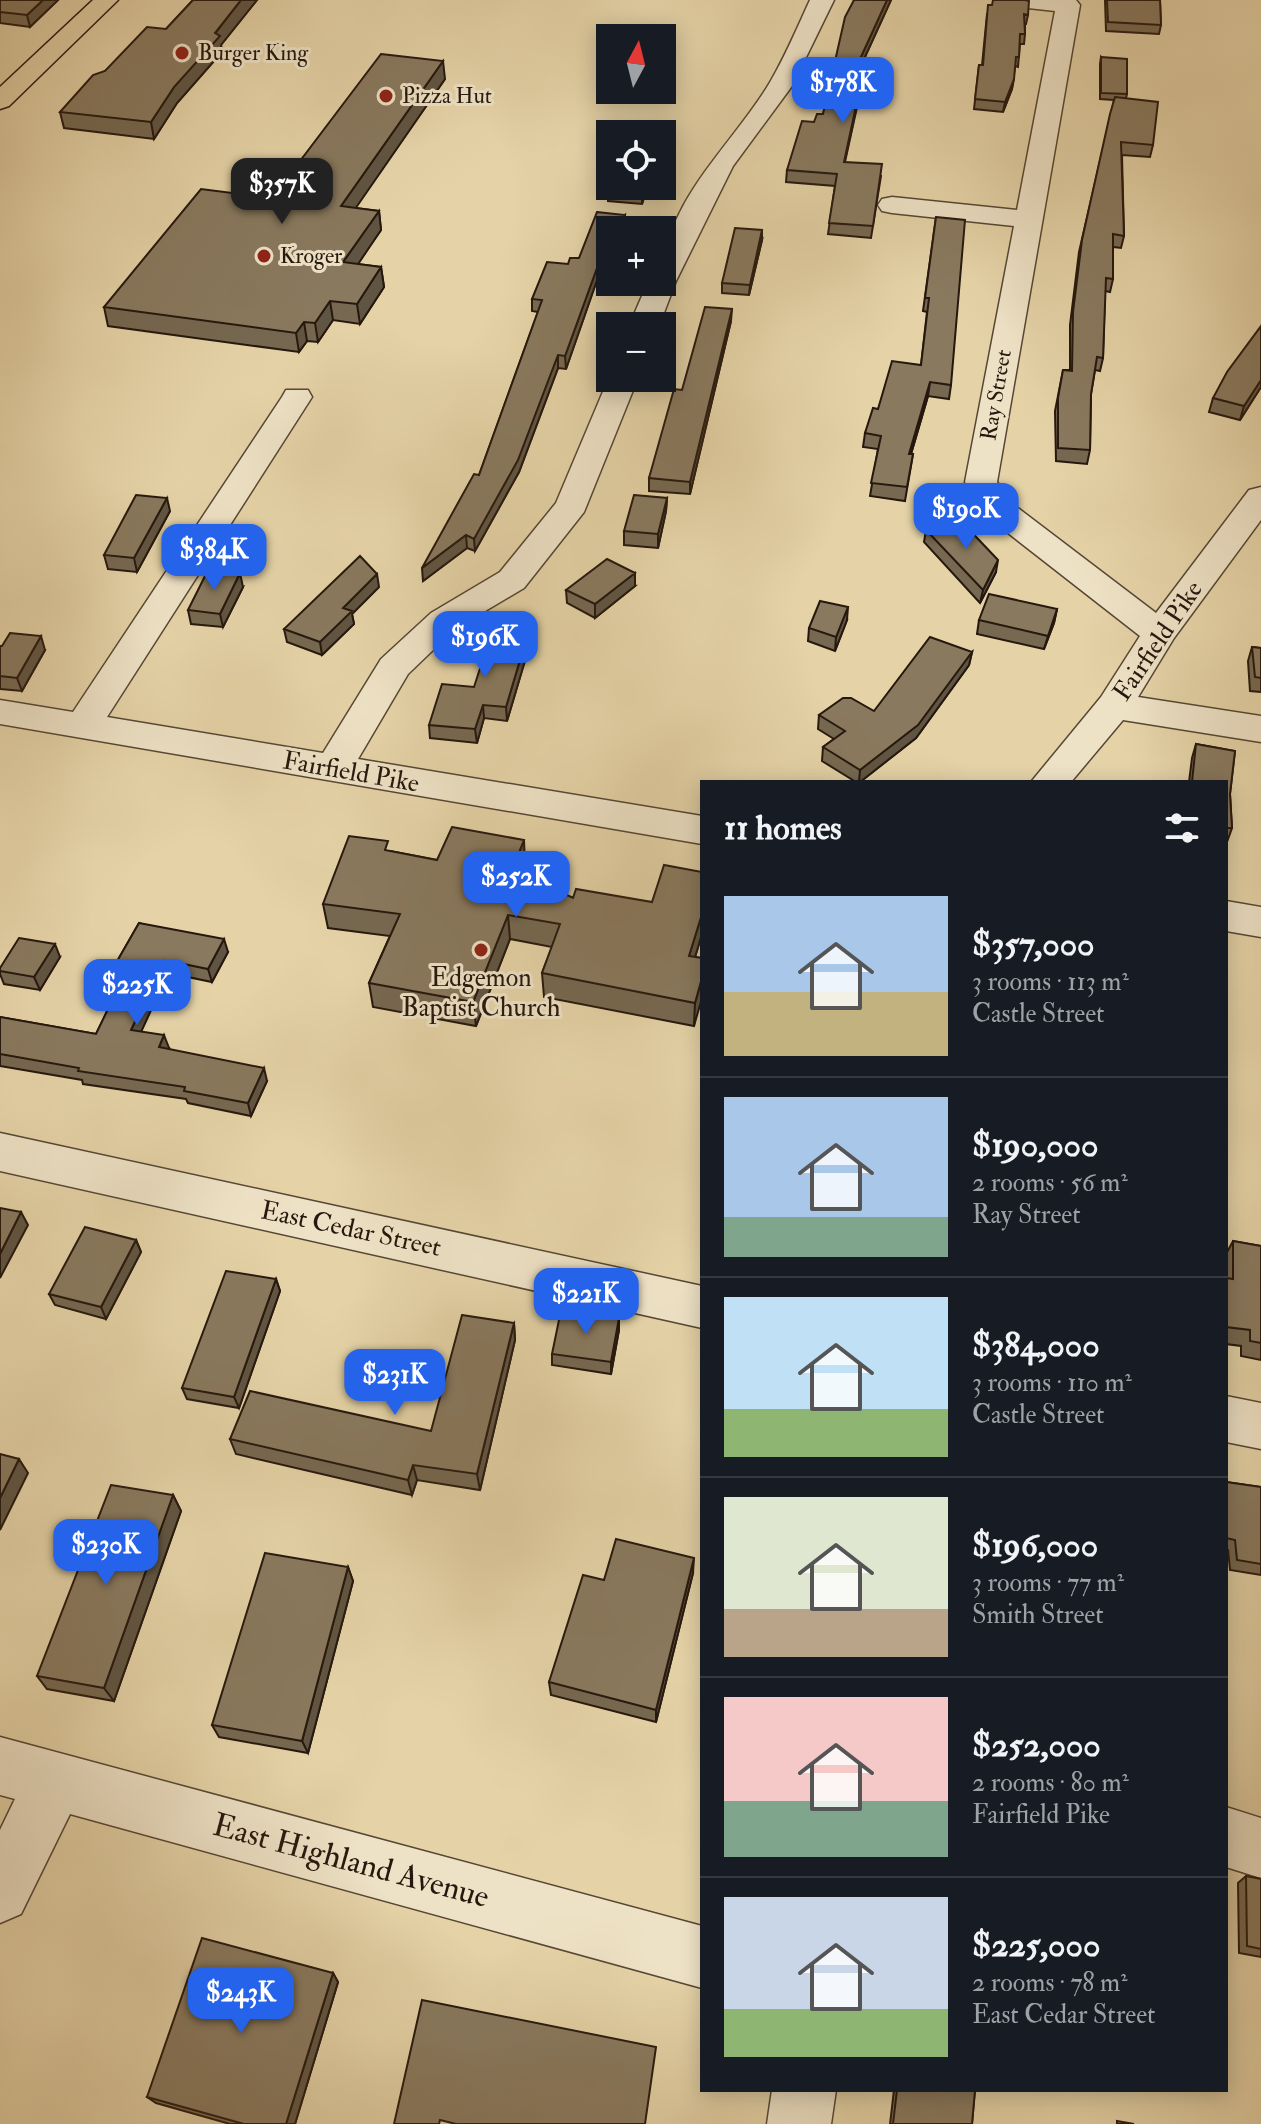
<!DOCTYPE html>
<html lang="en">
<head>
<meta charset="utf-8">
<style>
  :root { --surface:#171b24; --page:#20242c; --text:#f1f3f6; --muted:#9ea1a6; --line:#363941; --accent:#2563eb }
  body { margin:0; font-family:"IM FELL Double Pica",serif; background:var(--page); color:var(--text); height:100vh; display:flex; flex-direction:column; font-size:30px; white-space:nowrap }
  * { box-sizing:border-box; margin:0 }
  p { font-size:26px; color:var(--muted) }
  .icon { flex:none; width:44px; height:44px; fill:none; stroke:currentColor; stroke-width:2; stroke-linecap:round; stroke-linejoin:round }
  .map { position:relative; flex:1; overflow:hidden }
  .side { position:absolute; left:700px; top:780px; width:528px; height:1312px; display:flex; flex-direction:column; background:var(--surface); border-radius:0px; box-shadow:0 4px 20px #0003 }
  .side>* { flex:none }
  .needle { width:52px; rotate:7deg }
  .buttons { position:absolute; left:596px; top:24px; display:grid; gap:16px }
  .buttons a { display:grid; place-items:center; width:80px; height:80px; border-radius:0px; background:var(--surface); box-shadow:0 4px 20px #0003; font-size:40px }
  .price { position:absolute; translate:-50% -68px; padding:0 18px; border-radius:16px; background:var(--accent); color:#fff; font-size:26px; line-height:52px; filter:drop-shadow(0 2px 4px #0008) }
  .price::after { content:''; position:absolute; left:50%; top:48px; width:24px; height:18px; margin-left:-12px; background:inherit; clip-path:polygon(0 0,100% 0,50% 100%) }
  .price.selected { background:#222; color:#fff }
  ul { padding:0; list-style:none }
  li { display:flex; align-items:center; gap:24px; height:200px; padding:0 24px }
  li+li { border-top:2px solid var(--line) }
  li span { display:grid; place-items:center; flex:none; width:224px; height:160px; border-radius:0px; color:#555 }
  li>.icon { margin-inline-start:auto }
  span .icon { width:96px; height:96px; fill:#fffc; stroke-width:1 }
  li b { font-size:34px }
  h2 { display:flex; justify-content:space-between; align-items:center; height:96px; padding:0 24px; font-size:34px }
  .map>svg:first-child { display:block }
</style>
</head>
<body>
<div class="map">
<svg width="1261" height="2124" viewBox="0 0 1261 2124">
  <rect width="100%" height="100%" fill="#e5d3a7"/>
  <filter id="stains"><feTurbulence type="fractalNoise" baseFrequency=".0025" numOctaves="4"/><feColorMatrix values="0 0 0 0 .2 0 0 0 0 .09 0 0 0 0 .02 0 0 0 .5 -.17"/></filter>
  <radialGradient id="worn" r=".72"><stop offset=".6" stop-color="#630" stop-opacity="0"/><stop offset="1" stop-color="#630" stop-opacity=".3"/></radialGradient>
  <g fill="none" stroke-linecap="round" stroke-linejoin="round">
    <g stroke="#564734" stroke-width="3">
      <path id="minor" d="M 810,0 L 834,0 L 792,86 L 733,166 L 676,281 L 659,326 L 629,326 L 648,282 L 662,282 C 662,203 731,147 769,84 C 785,57 797,28 810,0 Z
        M 1007,0 L 1076,0 L 1080,5 L 997,482 L 1014,505 L 1156,613 L 1249,490 L 1261,487 L 1261,520 L 1174,638 L 1138,697 L 1261,716 L 1261,742 L 1123,720 L 1071,782 L 1031,782 L 1101,697 L 1140,636 L 990,519 L 965,482 L 1014,226 L 892,213 L 882,211 L 878,205 L 882,199 L 892,197 L 1017,210 L 1055,11 L 1019,7 Z
        M 610,375 L 610,378 L 638,378 L 584,512 L 524,588 L 455,629 L 408,674 L 358,759 L 702,816 L 702,844 L 0,724 L 0,700 L 73,712 L 282,397 L 286,390 L 308,390 L 312,397 L 107,717 L 323,753 L 381,659 L 431,613 L 500,572 L 556,503 Z
        M 1226,901 L 1261,907 L 1261,937 L 1226,931 Z
        M 0,1133 L 702,1286 L 702,1328 L 0,1171 Z
        M 1226,1396 L 1261,1403 L 1261,1449 L 1226,1442 Z
        M 0,1737 L 702,1926 L 702,1988 L 70,1814 L 21,1914 L 0,1923 L 0,1830 L 15,1799 L 0,1795 Z
        M 1226,1807 L 1261,1818 L 1261,1878 L 1226,1867 Z
        M 772,2090 L 836,2090 L 831,2124 L 767,2124 Z"/>
    </g>
    <g stroke="#26180e" stroke-width="3">
      <path id="highway" d="M 93,0 L 118,0 L 9,106 L 0,109 L 0,87 Z"/>
    </g>
    <use href="#minor" fill="#eee2c6" fill-rule="evenodd"/>
    <use href="#highway" fill="#e5d3a7" fill-rule="evenodd"/>
  </g>
  <path fill="#766851" stroke="#26180e" stroke-width="2" d="M 0,0 L 58,0 L 30,27 L 0,23 Z
    M 193,0 L 257,0 L 221,45 L 222,52 L 177,103 L 154,139 L 64,128 L 60,112 L 105,71 L 166,29 Z
    M 854,0 L 891,0 L 864,59 L 866,59 L 865,70 L 845,162 L 881,176 L 871,238 L 828,234 L 835,186 L 786,182 L 787,170 L 814,122 L 823,114 Z
    M 1105,0 L 1160,0 L 1161,25 L 1159,34 L 1106,31 Z
    M 987,14 L 1028,15 L 1026,24 L 1025,24 L 1025,34 L 1024,44 L 1020,44 L 1018,67 L 1015,66 L 1012,89 L 1003,112 L 974,109 L 979,65 L 982,65 Z
    M 1101,57 L 1127,94 L 1126,98 L 1153,145 L 1150,157 L 1122,155 L 1124,236 L 1121,248 L 1113,247 L 1113,279 L 1110,292 L 1105,291 L 1103,358 L 1100,371 L 1095,370 L 1091,394 L 1090,450 L 1087,464 L 1056,461 L 1055,411 L 1063,370 L 1070,370 L 1070,325 L 1079,252 L 1114,100 L 1100,99 L 1100,64 Z
    M 445,79 L 355,208 L 379,211 L 381,230 L 357,264 L 381,267 L 384,287 L 360,324 L 333,320 L 318,342 L 307,341 L 299,352 L 108,326 L 104,307 L 272,198 Z
    M 610,186 L 648,186 L 642,204 L 608,201 L 608,188 Z
    M 625,215 L 624,230 L 610,230 L 606,281 L 597,280 L 566,369 L 558,368 L 519,472 L 475,551 L 467,548 L 423,581 L 479,475 L 538,312 L 532,311 L 532,299 L 568,264 L 579,258 Z
    M 936,217 L 951,385 L 949,399 L 928,396 L 911,454 L 913,454 L 905,501 L 870,496 L 878,449 L 863,447 L 865,433 L 878,409 L 921,365 L 927,312 L 923,311 Z
    M 762,240 L 749,295 L 722,293 L 722,283 Z
    M 731,321 L 690,494 L 649,491 L 649,478 L 682,390 Z
    M 1261,387 L 1240,420 L 1209,412 L 1213,398 Z
    M 667,498 L 666,511 L 658,548 L 624,545 L 624,531 Z
    M 170,511 L 137,572 L 108,569 L 104,555 Z
    M 926,530 L 996,572 L 980,603 L 924,542 Z
    M 635,586 L 595,618 L 567,603 L 566,590 Z
    M 243,587 L 223,627 L 191,624 L 188,610 Z
    M 379,587 L 352,614 L 354,624 L 322,655 L 287,642 L 284,629 Z
    M 1057,609 L 1054,623 L 1044,649 L 977,634 L 979,620 Z
    M 847,620 L 835,651 L 808,641 L 809,628 Z
    M 532,637 L 507,721 L 484,718 L 477,743 L 430,738 L 429,725 L 474,687 Z
    M 0,646 L 45,650 L 22,691 L 0,689 Z
    M 1252,647 L 1261,648 L 1261,692 L 1250,691 L 1248,661 Z
    M 972,652 L 969,665 L 916,738 L 860,782 L 856,782 L 822,761 L 823,747 L 834,739 L 818,729 L 819,715 L 874,711 Z
    M 1196,744 L 1235,751 L 1230,794 L 1232,828 L 1227,842 L 1226,782 L 1189,782 L 1192,758 Z
    M 390,851 L 437,860 L 525,864 L 521,874 L 573,898 L 652,902 L 702,872 L 702,934 L 695,957 L 702,958 L 694,1026 L 544,997 L 542,973 L 552,947 L 510,939 L 476,1026 L 373,1007 L 369,983 L 390,936 L 328,928 L 323,904 Z
    M 139,923 L 228,952 L 212,982 L 168,973 L 141,1031 L 169,1048 L 168,1049 L 267,1081 L 251,1116 L 188,1103 L 186,1099 L 83,1084 L 82,1080 L 0,1066 L 0,1017 L 96,1034 L 117,991 L 113,990 L 108,977 Z
    M 60,957 L 40,990 L 4,984 L 0,974 L 0,968 Z
    M 136,1240 L 141,1252 L 106,1319 L 55,1305 L 49,1294 Z
    M 1233,1241 L 1261,1246 L 1261,1360 L 1241,1356 L 1241,1346 L 1226,1344 L 1226,1254 Z
    M 276,1279 L 280,1291 L 239,1408 L 187,1399 L 182,1388 Z
    M 619,1318 L 619,1330 L 611,1374 L 552,1365 L 552,1354 Z
    M 514,1323 L 515,1340 L 480,1490 L 417,1480 L 412,1495 L 236,1454 L 230,1439 L 431,1431 Z
    M 1226,1482 L 1261,1487 L 1261,1575 L 1230,1570 L 1228,1550 L 1226,1550 Z
    M 173,1495 L 181,1511 L 114,1701 L 47,1689 L 37,1676 Z
    M 348,1567 L 353,1581 L 308,1753 L 219,1737 L 212,1725 Z
    M 693,1573 L 656,1722 L 551,1695 L 549,1682 L 604,1580 Z
    M 1246,1876 L 1261,1879 L 1261,1957 L 1239,1953 L 1238,1883 Z
    M 333,1973 L 338,1982 L 295,2124 L 230,2124 L 156,2103 L 147,2097 Z
    M 894,2090 L 975,2090 L 972,2124 L 890,2124 Z"/>
  <path fill="#605542" stroke="#26180e" stroke-width="2" d="M 43,0 L 58,0 L 30,27 L 27,15 Z
    M 241,0 L 257,0 L 221,45 L 222,52 L 177,103 L 154,139 L 151,122 L 174,87 Z
    M 887,0 L 891,0 L 859,70 L 860,59 Z
    M 866,59 L 865,70 L 842,173 L 844,162 Z
    M 443,61 L 445,79 L 344,225 L 341,206 Z
    M 1014,79 L 1012,89 L 1003,112 L 1005,102 Z
    M 644,186 L 648,186 L 642,204 L 642,191 Z
    M 379,211 L 381,230 L 346,282 L 343,262 Z
    M 625,215 L 624,230 L 620,230 Z
    M 762,230 L 762,240 L 749,295 L 750,285 Z
    M 610,256 L 610,269 L 606,281 L 605,269 Z
    M 381,267 L 384,287 L 360,324 L 357,304 Z
    M 597,268 L 597,280 L 566,369 L 565,356 Z
    M 330,301 L 333,320 L 318,342 L 315,323 Z
    M 732,309 L 731,321 L 690,494 L 690,482 Z
    M 304,322 L 307,341 L 299,352 L 296,333 Z
    M 558,355 L 558,368 L 519,472 L 475,551 L 474,539 Z
    M 1261,380 L 1261,387 L 1240,420 L 1244,406 Z
    M 930,382 L 928,396 L 907,468 L 909,454 Z
    M 167,498 L 170,511 L 137,572 L 134,558 Z
    M 667,498 L 666,511 L 658,548 L 658,534 Z
    M 466,535 L 467,548 L 423,581 L 422,568 Z
    M 998,560 L 996,572 L 980,603 L 983,590 Z
    M 240,573 L 243,587 L 223,627 L 220,614 Z
    M 635,573 L 635,586 L 595,618 L 595,604 Z
    M 377,574 L 379,587 L 352,614 L 354,624 L 322,655 L 320,642 L 343,608 Z
    M 848,607 L 847,620 L 835,651 L 836,637 Z
    M 1057,609 L 1054,623 L 1044,649 L 1048,636 Z
    M 531,623 L 532,637 L 507,721 L 506,707 Z
    M 41,636 L 45,650 L 22,691 L 17,678 Z
    M 972,652 L 969,665 L 916,738 L 860,782 L 859,782 L 860,770 Z
    M 483,705 L 484,718 L 477,743 L 475,729 Z
    M 524,840 L 525,864 L 514,894 L 512,870 Z
    M 702,914 L 702,934 L 688,980 L 689,956 Z
    M 508,915 L 510,939 L 476,1026 L 473,1002 Z
    M 224,939 L 228,952 L 212,982 L 208,969 Z
    M 55,944 L 60,957 L 40,990 L 34,977 Z
    M 164,960 L 168,973 L 136,1043 L 131,1030 Z
    M 702,978 L 702,998 L 694,1026 L 695,1003 Z
    M 164,1035 L 169,1048 L 163,1060 L 159,1047 Z
    M 264,1068 L 267,1081 L 251,1116 L 248,1103 Z
    M 21,1212 L 28,1225 L 0,1278 L 0,1254 Z
    M 136,1240 L 141,1252 L 106,1319 L 101,1307 Z
    M 276,1279 L 280,1291 L 239,1408 L 234,1397 Z
    M 619,1318 L 619,1330 L 611,1374 L 611,1362 Z
    M 514,1323 L 515,1340 L 480,1490 L 477,1474 Z
    M 19,1459 L 28,1473 L 0,1530 L 0,1498 Z
    M 413,1465 L 417,1480 L 412,1495 L 408,1480 Z
    M 173,1495 L 181,1511 L 114,1701 L 104,1688 Z
    M 694,1558 L 693,1573 L 656,1722 L 656,1710 Z
    M 348,1567 L 353,1581 L 308,1753 L 302,1741 Z
    M 333,1973 L 338,1982 L 295,2124 L 286,2124 Z"/>
  <path fill="#89795e" stroke="#26180e" stroke-width="2" d="M 0,0 L 43,0 L 27,15 L 0,12 Z
    M 193,0 L 241,0 L 215,33 L 220,36 L 174,87 L 151,122 L 60,112 L 93,75 L 105,71 L 147,27 L 166,29 Z
    M 854,0 L 887,0 L 860,59 L 866,59 L 844,162 L 882,164 L 873,226 L 829,223 L 837,174 L 787,170 L 802,121 L 814,122 L 817,114 L 823,114 L 845,17 Z
    M 993,0 L 1025,0 L 1029,1 L 1028,15 L 1024,14 L 1025,34 L 1020,34 L 1019,57 L 1016,57 L 1014,79 L 1005,102 L 975,99 L 979,65 L 983,65 L 988,5 L 992,5 Z
    M 1107,0 L 1160,0 L 1161,25 L 1108,22 Z
    M 381,54 L 443,61 L 341,206 L 379,211 L 343,262 L 381,267 L 357,304 L 330,301 L 315,323 L 304,322 L 296,333 L 104,307 L 201,189 L 272,198 Z
    M 1101,57 L 1127,59 L 1127,94 L 1101,93 Z
    M 1115,97 L 1158,102 L 1153,145 L 1121,142 L 1124,236 L 1113,234 L 1113,279 L 1106,278 L 1103,358 L 1097,357 L 1091,394 L 1090,450 L 1058,448 L 1058,398 L 1063,370 L 1072,371 L 1073,312 L 1082,240 L 1110,114 Z
    M 610,181 L 610,186 L 644,186 L 642,191 L 608,188 Z
    M 597,212 L 625,215 L 620,230 L 610,230 L 610,256 L 605,269 L 597,268 L 565,356 L 558,355 L 518,460 L 474,539 L 466,535 L 422,568 L 474,474 L 479,475 L 542,300 L 532,299 L 547,262 L 568,264 L 570,258 L 579,258 Z
    M 936,217 L 965,220 L 951,385 L 930,382 L 909,454 L 913,454 L 907,487 L 871,483 L 881,436 L 865,433 L 873,408 L 878,409 L 892,361 L 921,365 L 929,298 L 925,298 Z
    M 735,228 L 762,230 L 750,285 L 722,283 Z
    M 705,307 L 732,309 L 690,482 L 649,478 L 674,389 L 682,390 Z
    M 1261,326 L 1261,380 L 1244,406 L 1213,398 L 1227,372 Z
    M 136,495 L 167,498 L 134,558 L 104,555 Z
    M 634,495 L 667,498 L 658,534 L 624,531 Z
    M 960,520 L 998,560 L 983,590 L 926,530 Z
    M 360,556 L 377,574 L 343,608 L 352,611 L 320,642 L 284,629 Z
    M 607,559 L 635,573 L 595,604 L 566,590 Z
    M 208,570 L 240,573 L 220,614 L 188,610 Z
    M 989,594 L 1057,609 L 1048,636 L 979,620 Z
    M 820,601 L 848,607 L 836,637 L 809,628 Z
    M 496,619 L 531,623 L 506,707 L 483,705 L 475,729 L 429,725 L 442,684 L 474,687 Z
    M 10,633 L 41,636 L 17,678 L 0,676 L 0,646 L 2,646 Z
    M 930,637 L 972,652 L 918,725 L 860,770 L 823,747 L 845,731 L 819,715 L 843,698 L 851,698 L 874,711 Z
    M 1252,647 L 1261,648 L 1261,678 L 1255,677 Z
    M 1196,744 L 1235,751 L 1230,794 L 1232,828 L 1226,828 L 1226,782 L 1192,782 Z
    M 452,827 L 524,840 L 512,870 L 573,898 L 576,889 L 652,902 L 664,865 L 702,872 L 702,914 L 689,956 L 702,958 L 702,978 L 695,1003 L 542,973 L 560,924 L 508,915 L 473,1002 L 369,983 L 400,914 L 323,904 L 349,836 L 388,841 L 385,850 L 437,860 Z
    M 139,923 L 224,939 L 208,969 L 164,960 L 131,1030 L 164,1035 L 159,1047 L 264,1068 L 248,1103 L 184,1091 L 185,1087 L 78,1071 L 79,1068 L 0,1054 L 0,1017 L 96,1034 L 122,980 L 108,977 Z
    M 19,938 L 55,944 L 34,977 L 0,971 L 0,968 Z
    M 0,1208 L 21,1212 L 0,1254 Z
    M 85,1227 L 136,1240 L 101,1307 L 49,1294 Z
    M 1233,1241 L 1261,1246 L 1261,1343 L 1250,1341 L 1250,1330 L 1226,1327 L 1226,1278 L 1233,1279 Z
    M 226,1271 L 276,1279 L 234,1397 L 182,1388 Z
    M 561,1310 L 619,1318 L 611,1362 L 552,1354 Z
    M 462,1315 L 514,1323 L 477,1474 L 413,1465 L 408,1480 L 230,1439 L 250,1391 L 431,1431 Z
    M 0,1454 L 19,1459 L 0,1498 Z
    M 1226,1482 L 1261,1487 L 1261,1564 L 1237,1560 L 1235,1540 L 1226,1538 Z
    M 111,1485 L 173,1495 L 104,1688 L 37,1676 Z
    M 616,1539 L 694,1558 L 656,1710 L 549,1682 L 583,1575 L 604,1580 Z
    M 265,1553 L 348,1567 L 302,1741 L 212,1725 Z
    M 1246,1876 L 1261,1879 L 1261,1949 L 1247,1946 Z
    M 202,1938 L 333,1973 L 286,2124 L 244,2124 L 147,2097 Z
    M 422,2000 L 656,2047 L 645,2124 L 456,2124 L 440,2120 L 439,2124 L 394,2124 Z
    M 897,2090 L 975,2090 L 972,2124 L 893,2124 Z
    M 1117,2121 L 1134,2124 L 1117,2124 Z"/>
  <g fill="#8f2418" stroke="#eee2c6" stroke-width="3">
    <circle cx="182" cy="53" r="8"/>
    <circle cx="386" cy="96" r="8"/>
    <circle cx="264" cy="256" r="8"/>
    <circle cx="481" cy="950" r="8"/>
  </g>
  <g text-anchor="middle" dominant-baseline="central" stroke-width="6" stroke-linejoin="round" paint-order="stroke">
    <g font-size="22" fill="#26180e" stroke="#eee2c6" text-anchor="start">
      <text x="198" y="53">Burger King</text>
      <text x="402" y="96">Pizza Hut</text>
      <text x="280" y="256">Kroger</text>
    </g>
    <g font-size="22" fill="#26180e" stroke="#eee2c6">
      <text transform="translate(996 395) rotate(-80)">Ray Street</text>
    </g>
    <g font-size="26" fill="#26180e" stroke="#eee2c6">
      <text transform="translate(1158 641) rotate(-56)">Fairfield Pike</text>
      <text transform="translate(351 772) rotate(10)">Fairfield Pike</text>
      <text transform="translate(351 1229) rotate(12)">East Cedar Street</text>
    </g>
    <g font-size="26" fill="#26180e" stroke="#eee2c6">
      <text x="481" y="978">Edgemon<tspan x="481" dy="30">Baptist Church</tspan></text>
    </g>
    <g font-size="32" fill="#26180e" stroke="#eee2c6">
      <text transform="translate(351 1861) rotate(15)">East Highland Avenue</text>
    </g>
  </g>
  <rect width="100%" height="100%" filter="url(#stains)"/>
  <rect width="100%" height="100%" fill="url(#worn)"/>
</svg>
<div class="buttons">
<a><svg class="needle" viewBox="-14 -14 28 28"><path d="M0-13l5 13h-10z" fill="#e53935"/><path d="M0 13l5-13h-10z" fill="#9ea1a6"/></svg></a>
<a><svg class="icon" aria-label="locate" viewBox="0 0 24 24"><circle cx="12" cy="12" r="6"/><path d="M12 2v4M12 18v4M2 12h4M18 12h4"/></svg></a>
<a>+</a>
<a>−</a>
</div>
<b class="price" style="left:843px;top:125px">$178K</b>
<b class="price selected" style="left:282px;top:226px">$357K</b>
<b class="price" style="left:966px;top:551px">$190K</b>
<b class="price" style="left:214px;top:592px">$384K</b>
<b class="price" style="left:485px;top:679px">$196K</b>
<b class="price" style="left:516px;top:919px">$252K</b>
<b class="price" style="left:137px;top:1027px">$225K</b>
<b class="price" style="left:586px;top:1336px">$221K</b>
<b class="price" style="left:395px;top:1417px">$231K</b>
<b class="price" style="left:106px;top:1587px">$230K</b>
<b class="price" style="left:241px;top:2035px">$243K</b>
<section class="side">
<h2>11 homes<svg class="icon" aria-label="filters" viewBox="0 0 24 24"><path d="M4 7h16M4 17h16"/><circle cx="9" cy="7" r="2"/><circle cx="15" cy="17" r="2"/></svg></h2>
<ul>
<li><span style="background:linear-gradient(#a9c7e8 60%,#c2b280 0)"><svg class="icon" aria-label="home" viewBox="0 0 24 24"><path d="M3 11l9-7 9 7M6 9v11h12V9"/></svg></span><div><b>$357,000</b><p>3 rooms · 113 m²</p><p>Castle Street</p></div></li>
<li><span style="background:linear-gradient(#a9c7e8 75%,#7fa58c 0)"><svg class="icon" aria-label="home" viewBox="0 0 24 24"><path d="M3 11l9-7 9 7M6 9v11h12V9"/></svg></span><div><b>$190,000</b><p>2 rooms · 56 m²</p><p>Ray Street</p></div></li>
<li><span style="background:linear-gradient(#bfe0f5 70%,#8fb573 0)"><svg class="icon" aria-label="home" viewBox="0 0 24 24"><path d="M3 11l9-7 9 7M6 9v11h12V9"/></svg></span><div><b>$384,000</b><p>3 rooms · 110 m²</p><p>Castle Street</p></div></li>
<li><span style="background:linear-gradient(#dfe7d0 70%,#b9a48a 0)"><svg class="icon" aria-label="home" viewBox="0 0 24 24"><path d="M3 11l9-7 9 7M6 9v11h12V9"/></svg></span><div><b>$196,000</b><p>3 rooms · 77 m²</p><p>Smith Street</p></div></li>
<li><span style="background:linear-gradient(#f6c9c9 65%,#7fa58c 0)"><svg class="icon" aria-label="home" viewBox="0 0 24 24"><path d="M3 11l9-7 9 7M6 9v11h12V9"/></svg></span><div><b>$252,000</b><p>2 rooms · 80 m²</p><p>Fairfield Pike</p></div></li>
<li><span style="background:linear-gradient(#c9d6e8 70%,#8fb573 0)"><svg class="icon" aria-label="home" viewBox="0 0 24 24"><path d="M3 11l9-7 9 7M6 9v11h12V9"/></svg></span><div><b>$225,000</b><p>2 rooms · 78 m²</p><p>East Cedar Street</p></div></li>
</ul>
</section>
</div>
</body>
</html>
